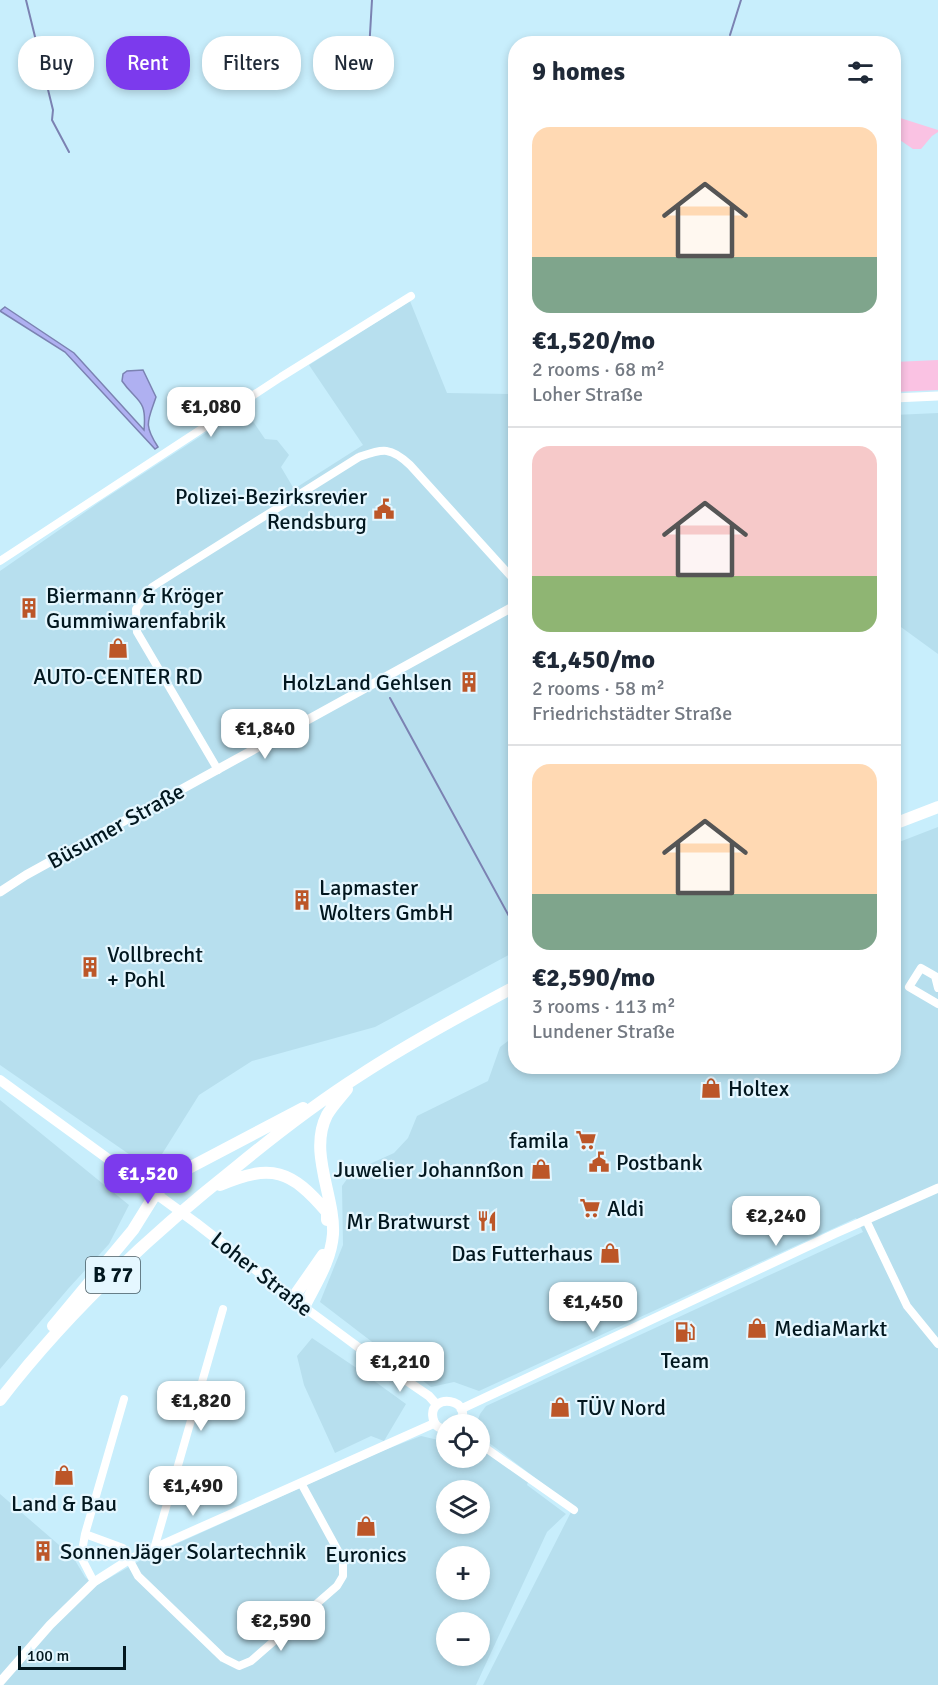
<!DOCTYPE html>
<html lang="en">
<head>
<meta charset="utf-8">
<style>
  :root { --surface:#fff; --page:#f2f2f3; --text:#1f2937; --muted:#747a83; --line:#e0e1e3; --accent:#7c3aed }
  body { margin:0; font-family:Signika,sans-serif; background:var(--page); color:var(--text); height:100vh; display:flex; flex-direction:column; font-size:22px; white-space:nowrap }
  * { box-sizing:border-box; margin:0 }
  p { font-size:20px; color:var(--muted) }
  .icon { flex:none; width:33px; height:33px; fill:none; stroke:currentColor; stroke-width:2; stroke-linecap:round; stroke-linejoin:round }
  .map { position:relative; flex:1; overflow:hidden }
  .details { position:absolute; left:508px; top:36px; width:393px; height:1038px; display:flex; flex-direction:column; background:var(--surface); border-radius:24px; box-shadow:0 3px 9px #0003 }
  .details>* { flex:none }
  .banner { position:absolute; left:18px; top:36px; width:400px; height:54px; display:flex; gap:12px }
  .buttons { position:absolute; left:436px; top:1414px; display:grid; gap:12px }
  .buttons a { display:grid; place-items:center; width:54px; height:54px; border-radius:50%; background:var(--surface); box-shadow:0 3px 9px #0003; font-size:30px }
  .scale { position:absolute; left:18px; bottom:15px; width:108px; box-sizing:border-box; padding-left:6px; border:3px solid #02171f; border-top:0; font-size:16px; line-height:21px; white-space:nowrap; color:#02171f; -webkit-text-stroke:4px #e5f7ff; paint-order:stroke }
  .price { position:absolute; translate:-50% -51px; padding:0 14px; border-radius:12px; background:#fff; color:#222; font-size:20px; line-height:39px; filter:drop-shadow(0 2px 3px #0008) }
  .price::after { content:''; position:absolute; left:50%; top:36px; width:18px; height:14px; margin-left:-9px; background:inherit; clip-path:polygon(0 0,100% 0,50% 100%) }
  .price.current { background:var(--accent); color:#fff }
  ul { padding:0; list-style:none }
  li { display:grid; align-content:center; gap:12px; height:318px; padding:0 24px }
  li+li { border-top:2px solid var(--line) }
  li span { display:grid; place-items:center; height:186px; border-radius:18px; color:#555 }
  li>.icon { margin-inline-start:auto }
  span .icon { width:108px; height:108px; fill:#fffc; stroke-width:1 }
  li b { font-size:26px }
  h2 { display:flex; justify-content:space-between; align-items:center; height:72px; padding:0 24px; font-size:26px }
  .pill { padding:0 21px; border-radius:24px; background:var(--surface); box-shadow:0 3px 9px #0003; font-size:21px; line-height:54px }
  .pill.current { background:var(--accent); color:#fff }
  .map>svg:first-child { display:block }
</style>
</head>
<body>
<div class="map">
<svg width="938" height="1685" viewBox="0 0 938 1685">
  <rect width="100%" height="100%" fill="#c8eefc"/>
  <path fill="#b7dfee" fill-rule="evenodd" d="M 410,301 L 447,393 L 516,394 L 516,951 L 375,1027 L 252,1061 L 199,1095 L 152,1170 L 0,1065 L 0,571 L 101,501 L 244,408 L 265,439 L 277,440 L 289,455 L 281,467 L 294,489 L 363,445 L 309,365 Z
    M 938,413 L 938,654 L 894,622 L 894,415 Z
    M 938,827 L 938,1685 L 483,1685 L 571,1512 L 575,1508 L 480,1436 L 480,1425 L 476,1425 L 480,1414 L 486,1406 L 863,1232 L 856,1218 L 479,1391 L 454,1382 L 431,1387 L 320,1302 L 343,1245 L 342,1186 L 352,1172 L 394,1153 L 408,1138 L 417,1116 L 488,1081 L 500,1047 L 516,1035 L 516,1066 L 894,1066 L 894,844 Z
    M 0,1100 L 129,1205 L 109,1244 L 68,1289 L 0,1369 Z
    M 312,1338 L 355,1367 L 406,1404 L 384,1441 L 371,1436 L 335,1453 L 304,1385 L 297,1356 Z
    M 421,1436 L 447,1442 L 447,1458 L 480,1458 L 480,1448 L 528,1482 L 527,1485 L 566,1514 L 547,1532 L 476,1685 L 0,1685 L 0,1494 L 73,1557 L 85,1577 L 95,1586 L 143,1559 L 382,1451 ZM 447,1491 L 480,1491 L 480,1524 L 447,1524 ZM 447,1557 L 480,1557 L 480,1590 L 447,1590 ZM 447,1623 L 480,1623 L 480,1656 L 447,1656 Z"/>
  <path fill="#fac2e3" d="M 894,116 L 938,130 L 938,132 L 932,136 L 921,149 L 913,149 L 894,136 Z
    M 938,360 L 938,390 L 894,392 L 894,362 Z"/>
  <path fill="#afb0f1" stroke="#7b82b2" stroke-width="1.5" d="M 5,307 L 74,353 L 144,430 C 147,398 137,403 122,381 L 123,374 L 127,371 L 143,370 L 156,397 C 148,421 143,424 158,447 L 155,449 L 65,352 L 0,311 Z"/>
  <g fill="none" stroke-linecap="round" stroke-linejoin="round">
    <path stroke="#7b82b2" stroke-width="2" d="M 26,0 L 53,110 L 52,120 L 69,152
      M 730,35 L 741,0
      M 368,68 L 372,0
      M 390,698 L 516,929"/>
    <path stroke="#fff" stroke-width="8" d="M 0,561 L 281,377 L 411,296
      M 218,770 L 137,632 L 136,609 L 152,587 L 174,573 L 359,457 C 383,449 390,446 410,465 L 516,582
      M 938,988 L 935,976 L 921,968 L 909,987 L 938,1004
      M 866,1220 L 907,1306 L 938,1344
      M 480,1444 L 574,1510
      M 85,1534 L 124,1399
      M 154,1549 L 223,1309
      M 94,1582 L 81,1557 L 85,1534 L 123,1548 L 138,1576 L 223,1658 L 239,1666 L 251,1661 L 337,1586 L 343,1576 L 343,1560 L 301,1483"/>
    <path stroke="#fff" stroke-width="9" d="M 894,398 L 938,396
      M 0,892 L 26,875 L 516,605
      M 304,1307 L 362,1350 L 429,1396 L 437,1405
      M 461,1409 L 834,1234 L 938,1188
      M 447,1430 C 440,1429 434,1426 433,1418 C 428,1392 476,1398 459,1425
      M 0,1682 L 50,1625 L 94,1582 L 130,1559 L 435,1423"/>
    <path stroke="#fff" stroke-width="10" d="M 0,1080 L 196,1223 L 304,1307"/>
    <path stroke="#fff" stroke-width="12" d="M 894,824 L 938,807
      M 220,1185 C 272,1163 291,1170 327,1212 L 327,1220
      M 293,1298 L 323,1255
      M 304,1307 C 316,1283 331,1261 333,1234 C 335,1196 308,1152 327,1115 C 332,1106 340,1098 347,1089
      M 53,1326 L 133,1230 L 156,1193 L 175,1176 L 187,1169 L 303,1108
      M 0,1400 C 67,1313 149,1236 235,1168 C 274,1136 315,1104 359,1076 C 409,1043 463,1014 516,986"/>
  </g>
  <defs>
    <g id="civic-bare" transform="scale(1.62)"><path d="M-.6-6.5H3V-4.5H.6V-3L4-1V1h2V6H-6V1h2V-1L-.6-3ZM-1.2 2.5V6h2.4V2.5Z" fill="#bc5628" stroke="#e5f7ff" stroke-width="2.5" paint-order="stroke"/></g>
    <g id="building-bare" transform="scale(1.62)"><path d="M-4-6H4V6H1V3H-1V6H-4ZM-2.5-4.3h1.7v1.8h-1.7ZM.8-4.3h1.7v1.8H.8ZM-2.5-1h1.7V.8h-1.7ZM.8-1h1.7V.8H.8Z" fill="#bc5628" stroke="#e5f7ff" stroke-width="2.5" paint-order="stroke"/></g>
    <g id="shop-bare" transform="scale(1.62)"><path d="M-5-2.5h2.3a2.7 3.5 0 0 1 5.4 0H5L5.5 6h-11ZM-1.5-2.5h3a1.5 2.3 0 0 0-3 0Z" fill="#bc5628" stroke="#e5f7ff" stroke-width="2.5" paint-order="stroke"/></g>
    <g id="supermarket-bare" transform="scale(1.62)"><path d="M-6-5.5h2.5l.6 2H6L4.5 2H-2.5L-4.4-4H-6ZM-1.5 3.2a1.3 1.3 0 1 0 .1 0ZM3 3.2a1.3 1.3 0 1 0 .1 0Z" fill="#bc5628" stroke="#e5f7ff" stroke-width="2.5" paint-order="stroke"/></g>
    <g id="restaurant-bare" transform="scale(1.62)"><path d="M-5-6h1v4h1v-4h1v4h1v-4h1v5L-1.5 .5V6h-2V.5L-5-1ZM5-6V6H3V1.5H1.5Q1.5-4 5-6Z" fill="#bc5628" stroke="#e5f7ff" stroke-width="2.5" paint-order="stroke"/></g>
    <g id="fuel-bare" transform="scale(1.62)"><path d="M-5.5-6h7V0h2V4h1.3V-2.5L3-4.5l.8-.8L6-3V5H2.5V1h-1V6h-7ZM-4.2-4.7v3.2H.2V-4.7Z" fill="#bc5628" stroke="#e5f7ff" stroke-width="2.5" paint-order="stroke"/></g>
  </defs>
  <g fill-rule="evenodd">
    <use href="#civic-bare" x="384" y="509"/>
    <use href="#building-bare" x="29" y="608"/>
    <use href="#shop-bare" x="118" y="648"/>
    <use href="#building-bare" x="469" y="682"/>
    <use href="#building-bare" x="302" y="900"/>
    <use href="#building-bare" x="90" y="967"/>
    <use href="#shop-bare" x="711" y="1088"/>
    <use href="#supermarket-bare" x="586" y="1140"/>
    <use href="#civic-bare" x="599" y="1162"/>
    <use href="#shop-bare" x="541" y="1169"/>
    <use href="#supermarket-bare" x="590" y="1208"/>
    <use href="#restaurant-bare" x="487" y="1221"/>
    <use href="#shop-bare" x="610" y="1253"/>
    <use href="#shop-bare" x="757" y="1328"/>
    <use href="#fuel-bare" x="685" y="1332"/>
    <use href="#shop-bare" x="560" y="1407"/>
    <use href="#shop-bare" x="64" y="1475"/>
    <use href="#shop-bare" x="366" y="1526"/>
    <use href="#building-bare" x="43" y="1551"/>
  </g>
  <g text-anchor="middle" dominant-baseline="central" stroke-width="4.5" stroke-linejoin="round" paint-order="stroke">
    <rect fill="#e5f7ff" stroke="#465a62" stroke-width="1.5" x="86" y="1257" width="54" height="36" rx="4.5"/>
    <g font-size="21" font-weight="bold" fill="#02171f">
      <text x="113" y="1275">B 77</text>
    </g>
    <g font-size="22" fill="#02171f" stroke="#e5f7ff" text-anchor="start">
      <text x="367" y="496" text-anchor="end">Polizei-Bezirksrevier<tspan x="367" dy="25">Rendsburg</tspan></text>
      <text x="46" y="595">Biermann &amp; Kröger<tspan x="46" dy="25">Gummiwarenfabrik</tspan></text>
      <text x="118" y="676" text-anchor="middle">AUTO-CENTER RD</text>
      <text x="452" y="682" text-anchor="end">HolzLand Gehlsen</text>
      <text x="319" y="887">Lapmaster<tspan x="319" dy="25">Wolters GmbH</tspan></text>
      <text x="107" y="954">Vollbrecht<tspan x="107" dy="25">+ Pohl</tspan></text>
      <text x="728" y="1088">Holtex</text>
      <text x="569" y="1140" text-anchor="end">famila</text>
      <text x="616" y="1162">Postbank</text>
      <text x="524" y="1169" text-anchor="end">Juwelier Johannßon</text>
      <text x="607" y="1208">Aldi</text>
      <text x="470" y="1221" text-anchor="end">Mr Bratwurst</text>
      <text x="593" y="1253" text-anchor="end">Das Futterhaus</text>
      <text x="774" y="1328">MediaMarkt</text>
      <text x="685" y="1360" text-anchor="middle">Team</text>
      <text x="577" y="1407">TÜV Nord</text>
      <text x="64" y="1503" text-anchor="middle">Land &amp; Bau</text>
      <text x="60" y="1551">SonnenJäger Solartechnik</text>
      <text x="366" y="1554" text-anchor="middle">Euronics</text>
    </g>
    <g font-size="22" fill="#02171f" stroke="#e5f7ff">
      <text transform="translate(116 826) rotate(-29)">Büsumer Straße</text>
      <text transform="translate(262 1274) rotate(38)">Loher Straße</text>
    </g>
  </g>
</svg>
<div class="buttons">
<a><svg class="icon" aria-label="locate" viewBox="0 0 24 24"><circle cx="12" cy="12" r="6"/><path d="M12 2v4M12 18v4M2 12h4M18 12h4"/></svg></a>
<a><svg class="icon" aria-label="layers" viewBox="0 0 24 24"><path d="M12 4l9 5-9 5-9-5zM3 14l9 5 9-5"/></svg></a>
<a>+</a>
<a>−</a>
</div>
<div class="scale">100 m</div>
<b class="price" style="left:211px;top:438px">€1,080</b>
<b class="price" style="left:265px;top:760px">€1,840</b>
<b class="price current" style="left:148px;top:1205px">€1,520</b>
<b class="price" style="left:776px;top:1247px">€2,240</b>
<b class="price" style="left:593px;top:1333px">€1,450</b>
<b class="price" style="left:400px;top:1393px">€1,210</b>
<b class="price" style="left:201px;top:1432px">€1,820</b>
<b class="price" style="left:193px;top:1517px">€1,490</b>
<b class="price" style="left:281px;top:1652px">€2,590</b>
<div class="banner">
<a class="pill">Buy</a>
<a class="pill current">Rent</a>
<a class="pill">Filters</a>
<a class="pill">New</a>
</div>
<section class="details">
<h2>9 homes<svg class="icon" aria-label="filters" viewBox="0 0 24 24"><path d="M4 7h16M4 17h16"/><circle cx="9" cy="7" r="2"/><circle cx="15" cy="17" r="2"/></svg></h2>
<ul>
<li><span style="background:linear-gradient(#ffd9b3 70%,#7fa58c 0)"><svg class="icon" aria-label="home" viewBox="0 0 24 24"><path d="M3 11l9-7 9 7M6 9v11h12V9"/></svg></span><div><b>€1,520/mo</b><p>2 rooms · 68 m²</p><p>Loher Straße</p></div></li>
<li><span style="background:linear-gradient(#f6c9c9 70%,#8fb573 0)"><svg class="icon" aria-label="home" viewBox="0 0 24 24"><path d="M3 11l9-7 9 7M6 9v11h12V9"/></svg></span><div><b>€1,450/mo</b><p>2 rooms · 58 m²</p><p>Friedrichstädter Straße</p></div></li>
<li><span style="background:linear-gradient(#ffd9b3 70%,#7fa58c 0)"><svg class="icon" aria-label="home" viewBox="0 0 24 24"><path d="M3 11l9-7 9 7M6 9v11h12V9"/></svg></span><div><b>€2,590/mo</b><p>3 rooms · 113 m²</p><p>Lundener Straße</p></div></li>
</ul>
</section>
</div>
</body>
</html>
